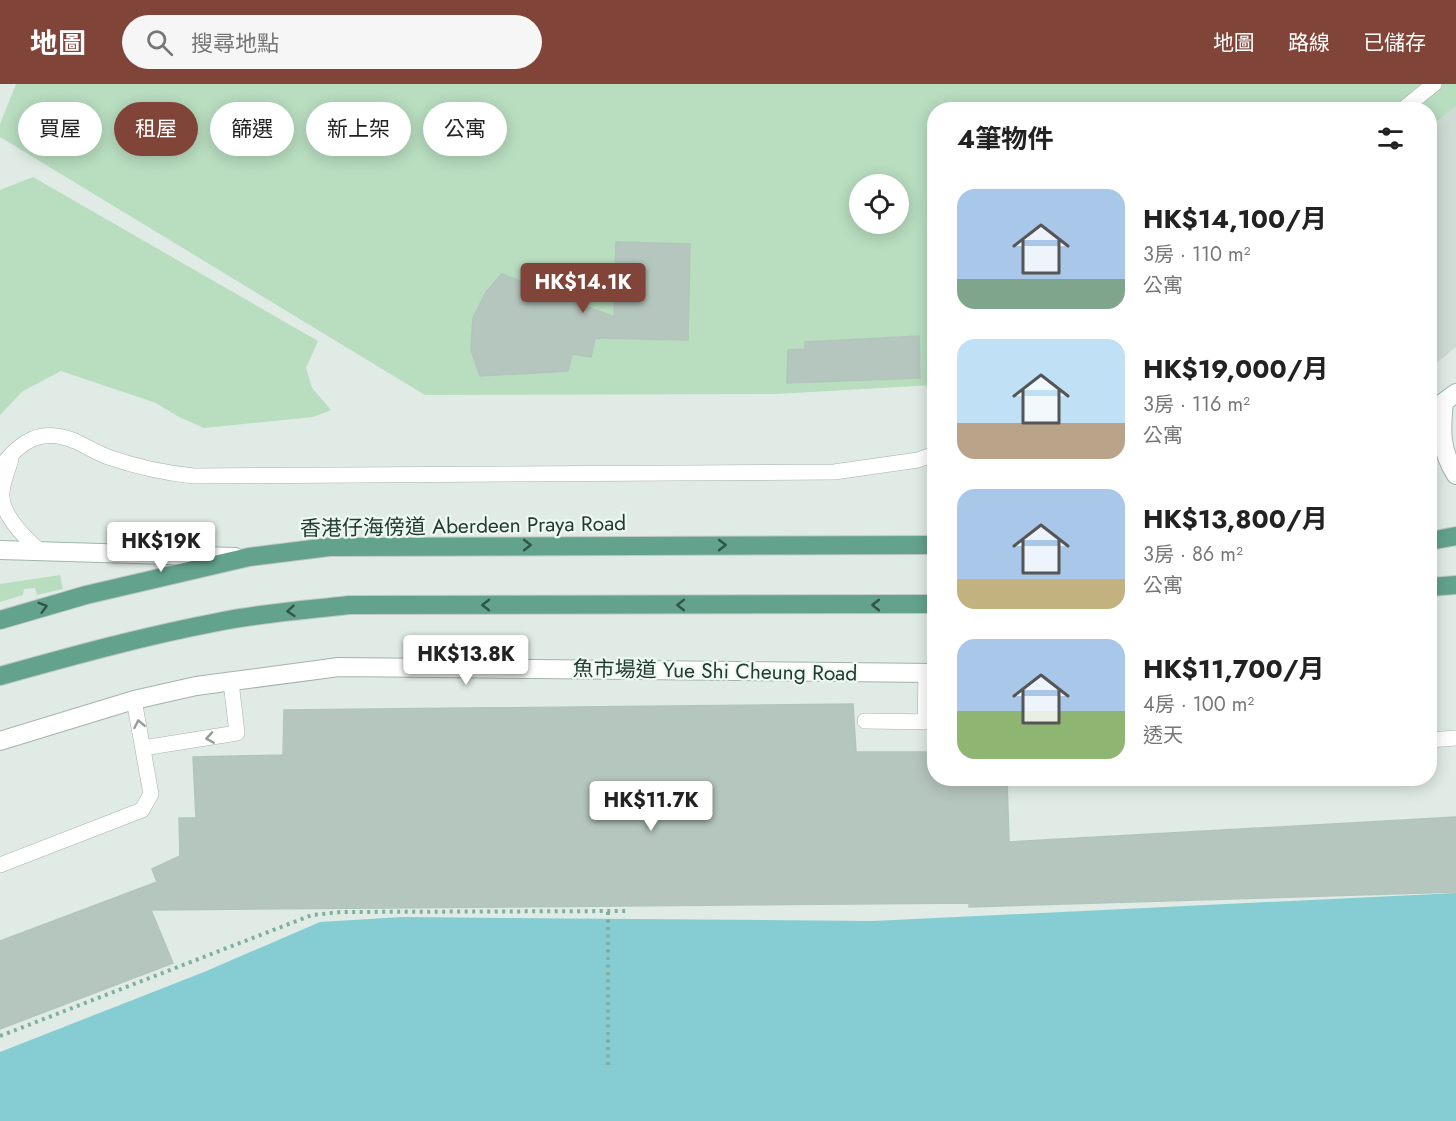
<!DOCTYPE html>
<html lang="zh-TW">
<head>
<meta charset="utf-8">
<style>
  :root { --surface:#fff; --page:#f6f6f6; --text:#222; --muted:#767676; --accent:#814438 }
  body { margin:0; font-family:Jost,"Noto Sans TC",sans-serif; background:var(--page); color:var(--text); height:100vh; display:flex; flex-direction:column; font-size:22px; white-space:nowrap }
  * { box-sizing:border-box; margin:0 }
  p { font-size:20px; color:var(--muted) }
  .icon { flex:none; width:33px; height:33px; fill:none; stroke:currentColor; stroke-width:2; stroke-linecap:round; stroke-linejoin:round }
  .map { position:relative; flex:1; overflow:hidden }
  .side { position:absolute; left:927px; top:18px; width:510px; height:684px; display:flex; flex-direction:column; background:var(--surface); border-radius:24px; box-shadow:0 3px 15px #0003 }
  .side>* { flex:none }
  .guide { position:absolute; left:18px; top:18px; width:570px; height:54px; display:flex; gap:12px }
  .buttons { position:absolute; left:849px; top:90px; display:grid; gap:12px }
  .buttons a { display:grid; place-items:center; width:60px; height:60px; border-radius:50%; background:var(--surface); box-shadow:0 3px 15px #0003; font-size:30px }
  .price { position:absolute; translate:-50% -51px; padding:0 14px; border-radius:6px; background:#fff; color:#222; font-size:20px; line-height:39px; filter:drop-shadow(0 2px 3px #0008) }
  .price::after { content:''; position:absolute; left:50%; top:36px; width:18px; height:14px; margin-left:-9px; background:inherit; clip-path:polygon(0 0,100% 0,50% 100%) }
  .price.selected { background:var(--accent); color:#fff }
  ul { padding:0; list-style:none }
  li { display:flex; align-items:center; gap:18px; height:150px; padding:0 30px }
  li span { display:grid; place-items:center; flex:none; width:168px; height:120px; border-radius:18px; color:#555 }
  li>.icon { margin-inline-start:auto }
  span .icon { width:72px; height:72px; fill:#fffc; stroke-width:1 }
  li b { font-size:26px }
  h2 { display:flex; justify-content:space-between; align-items:center; height:72px; padding:0 30px; font-size:26px }
  .pill { padding:0 21px; border-radius:27px; background:var(--surface); box-shadow:0 3px 15px #0003; font-size:21px; line-height:54px }
  .pill.selected { background:var(--accent); color:#fff }
  header { display:flex; align-items:center; gap:36px; box-sizing:border-box; height:84px; padding:0 30px; background:var(--accent); color:#fff }
  header strong { font-size:28px }
  nav { display:flex; gap:33px; margin-inline-start:auto; font-size:21px }
  .search { width:420px; height:54px; background:var(--page); display:flex; align-items:center; gap:15px; box-sizing:border-box; padding:0 21px; border-radius:33px; color:var(--muted); font-size:22px }
  .map>svg:first-child { display:block }
</style>
</head>
<body>
<header>
<strong>地圖</strong>
<div class="search"><svg class="icon" aria-label="search" viewBox="0 0 24 24"><circle cx="10" cy="10" r="6"/><path d="M15 15l6 6"/></svg>搜尋地點</div>
<nav><a>地圖</a><a>路線</a><a>已儲存</a></nav>
</header>
<div class="map">
<svg width="1456" height="1037" viewBox="0 0 1456 1037">
  <rect width="100%" height="100%" fill="#e0ebe5"/>
  <path fill="#cedbd4" d="M 1456,22 L 1456,263 L 1430,284 L 1430,43 Z"/>
  <path fill="#b8ddbf" fill-rule="evenodd" d="M 16,0 L 1456,0 L 1456,22 L 1430,43 L 1430,26 L 934,26 L 934,301 L 776,310 L 425,311 L 0,53 L 0,40 ZM 860,100 L 898,100 L 898,140 L 860,140 Z
    M 33,93 L 318,257 L 306,284 L 312,304 L 331,326 L 313,333 L 204,344 L 179,333 L 156,319 L 61,287 L 23,307 L 0,331 L 0,106 Z
    M 60,491 L 63,505 L 37,511 L 35,504 L 24,505 L 23,511 L 0,518 L 0,500 Z"/>
  <path fill="#86cdd3" d="M 1456,809 L 1456,1037 L 0,1037 L 0,968 L 204,888 L 320,838 L 402,833 L 873,837 Z"/>
  <path fill="#b5c6be" stroke="#b2c5bc" stroke-width="1.5" d="M 616,158 L 690,160 L 688,256 L 595,254 L 591,273 L 572,270 L 568,287 L 480,292 L 471,266 L 473,234 L 486,208 L 502,190 L 614,233 Z
    M 919,252 L 920,294 L 787,299 L 788,266 L 805,265 L 805,258 Z
    M 853,620 L 856,668 L 934,668 L 934,694 L 1007,694 L 1009,758 L 1456,733 L 1456,808 L 969,823 L 969,819 L 151,826 L 173,879 L 0,945 L 0,857 L 157,798 L 152,785 L 180,772 L 179,734 L 196,734 L 193,673 L 283,671 L 284,626 Z"/>
  <g fill="none" stroke-linecap="round" stroke-linejoin="round">
    <g stroke="#a3b3ac" stroke-width="16">
      <path id="service" d="M 1402,26 L 1434,0
        M 11,375 C 8,386 3,397 2,408 C 0,430 25,454 40,467
        M 0,384 C 20,357 41,343 75,357 C 86,362 97,369 108,373 C 137,383 164,389 194,392 L 834,388 L 918,376 L 934,370
        M 865,637 L 934,638
        M 925,638 L 926,589
        M 1430,656 L 1456,654
        M 143,664 L 237,649 L 231,598
        M 0,781 L 142,726 L 151,710 L 134,616"/>
    </g>
    <g stroke="#a3b3ac" stroke-width="20">
      <path id="minor" d="M 0,657 L 134,616 L 196,602 L 339,583 L 934,589"/>
    </g>
    <g stroke="#9eb7ac" stroke-width="20">
      <path id="secondary" d="M 1444,318 C 1441,346 1440,366 1456,391
        M 1430,328 L 1456,309
        M 0,466 L 235,473"/>
    </g>
    <g stroke="#c1c8c6" stroke-width="20">
      <path id="primary" d="M 1430,457 L 1456,452
        M 1430,503 L 1456,501
        M 0,536 L 86,511 L 249,473 L 329,463 L 934,461
        M 0,592 C 72,572 144,552 218,538 C 261,529 305,526 349,521 L 934,520"/>
    </g>
    <path stroke="#7fb09d" stroke-width="4" stroke-dasharray="3 4.5" stroke-linecap="butt" d="M 0,952 L 312,831 L 341,828 L 629,827
      M 608,981 L 608,827"/>
    <use href="#service" stroke="#fff" stroke-width="15"/>
    <use href="#minor" stroke="#fff" stroke-width="18"/>
    <use href="#secondary" stroke="#fff" stroke-width="18"/>
    <use href="#primary" stroke="#63a28d" stroke-width="18"/>
  </g>
  <defs><path id="oneway-chevron" d="M-2-3.5L2.5 0L-2 3.5" fill="none" stroke-width="1.6" stroke-linecap="round" stroke-linejoin="round" transform="scale(1.5)"/></defs>
  <g stroke="#315649">
    <use href="#oneway-chevron" transform="translate(527 461)"/>
    <use href="#oneway-chevron" transform="translate(722 461)"/>
    <use href="#oneway-chevron" transform="translate(486 521) rotate(180)"/>
    <use href="#oneway-chevron" transform="translate(681 521) rotate(180)"/>
    <use href="#oneway-chevron" transform="translate(876 521) rotate(180)"/>
    <use href="#oneway-chevron" transform="translate(43 523) rotate(-16)"/>
    <use href="#oneway-chevron" transform="translate(291 527) rotate(175)"/>
  </g>
  <g stroke="#909e98">
    <use href="#oneway-chevron" transform="translate(139 640) rotate(-101)"/>
    <use href="#oneway-chevron" transform="translate(210 654) rotate(171)"/>
  </g>
  <g text-anchor="middle" dominant-baseline="central" stroke-width="4.5" stroke-linejoin="round" paint-order="stroke">
    <g font-size="21" fill="#203c32" stroke="#f0f8f3">
      <text transform="translate(463 442) rotate(-1)">香港仔海傍道 Aberdeen Praya Road</text>
      <text transform="translate(715 587) rotate(1)">魚市場道 Yue Shi Cheung Road</text>
    </g>
  </g>
</svg>
<div class="buttons">
<a><svg class="icon" aria-label="locate" viewBox="0 0 24 24"><circle cx="12" cy="12" r="6"/><path d="M12 2v4M12 18v4M2 12h4M18 12h4"/></svg></a>
</div>
<b class="price selected" style="left:583px;top:230px">HK$14.1K</b>
<b class="price" style="left:161px;top:489px">HK$19K</b>
<b class="price" style="left:466px;top:602px">HK$13.8K</b>
<b class="price" style="left:651px;top:748px">HK$11.7K</b>
<div class="guide">
<a class="pill">買屋</a>
<a class="pill selected">租屋</a>
<a class="pill">篩選</a>
<a class="pill">新上架</a>
<a class="pill">公寓</a>
</div>
<section class="side">
<h2>4筆物件<svg class="icon" aria-label="filters" viewBox="0 0 24 24"><path d="M4 7h16M4 17h16"/><circle cx="9" cy="7" r="2"/><circle cx="15" cy="17" r="2"/></svg></h2>
<ul>
<li><span style="background:linear-gradient(#a9c7e8 75%,#7fa58c 0)"><svg class="icon" aria-label="home" viewBox="0 0 24 24"><path d="M3 11l9-7 9 7M6 9v11h12V9"/></svg></span><div><b>HK$14,100/月</b><p>3房 · 110 m²</p><p>公寓</p></div></li>
<li><span style="background:linear-gradient(#bfe0f5 70%,#b9a48a 0)"><svg class="icon" aria-label="home" viewBox="0 0 24 24"><path d="M3 11l9-7 9 7M6 9v11h12V9"/></svg></span><div><b>HK$19,000/月</b><p>3房 · 116 m²</p><p>公寓</p></div></li>
<li><span style="background:linear-gradient(#a9c7e8 75%,#c2b280 0)"><svg class="icon" aria-label="home" viewBox="0 0 24 24"><path d="M3 11l9-7 9 7M6 9v11h12V9"/></svg></span><div><b>HK$13,800/月</b><p>3房 · 86 m²</p><p>公寓</p></div></li>
<li><span style="background:linear-gradient(#a9c7e8 60%,#8fb573 0)"><svg class="icon" aria-label="home" viewBox="0 0 24 24"><path d="M3 11l9-7 9 7M6 9v11h12V9"/></svg></span><div><b>HK$11,700/月</b><p>4房 · 100 m²</p><p>透天</p></div></li>
</ul>
</section>
</div>
</body>
</html>
